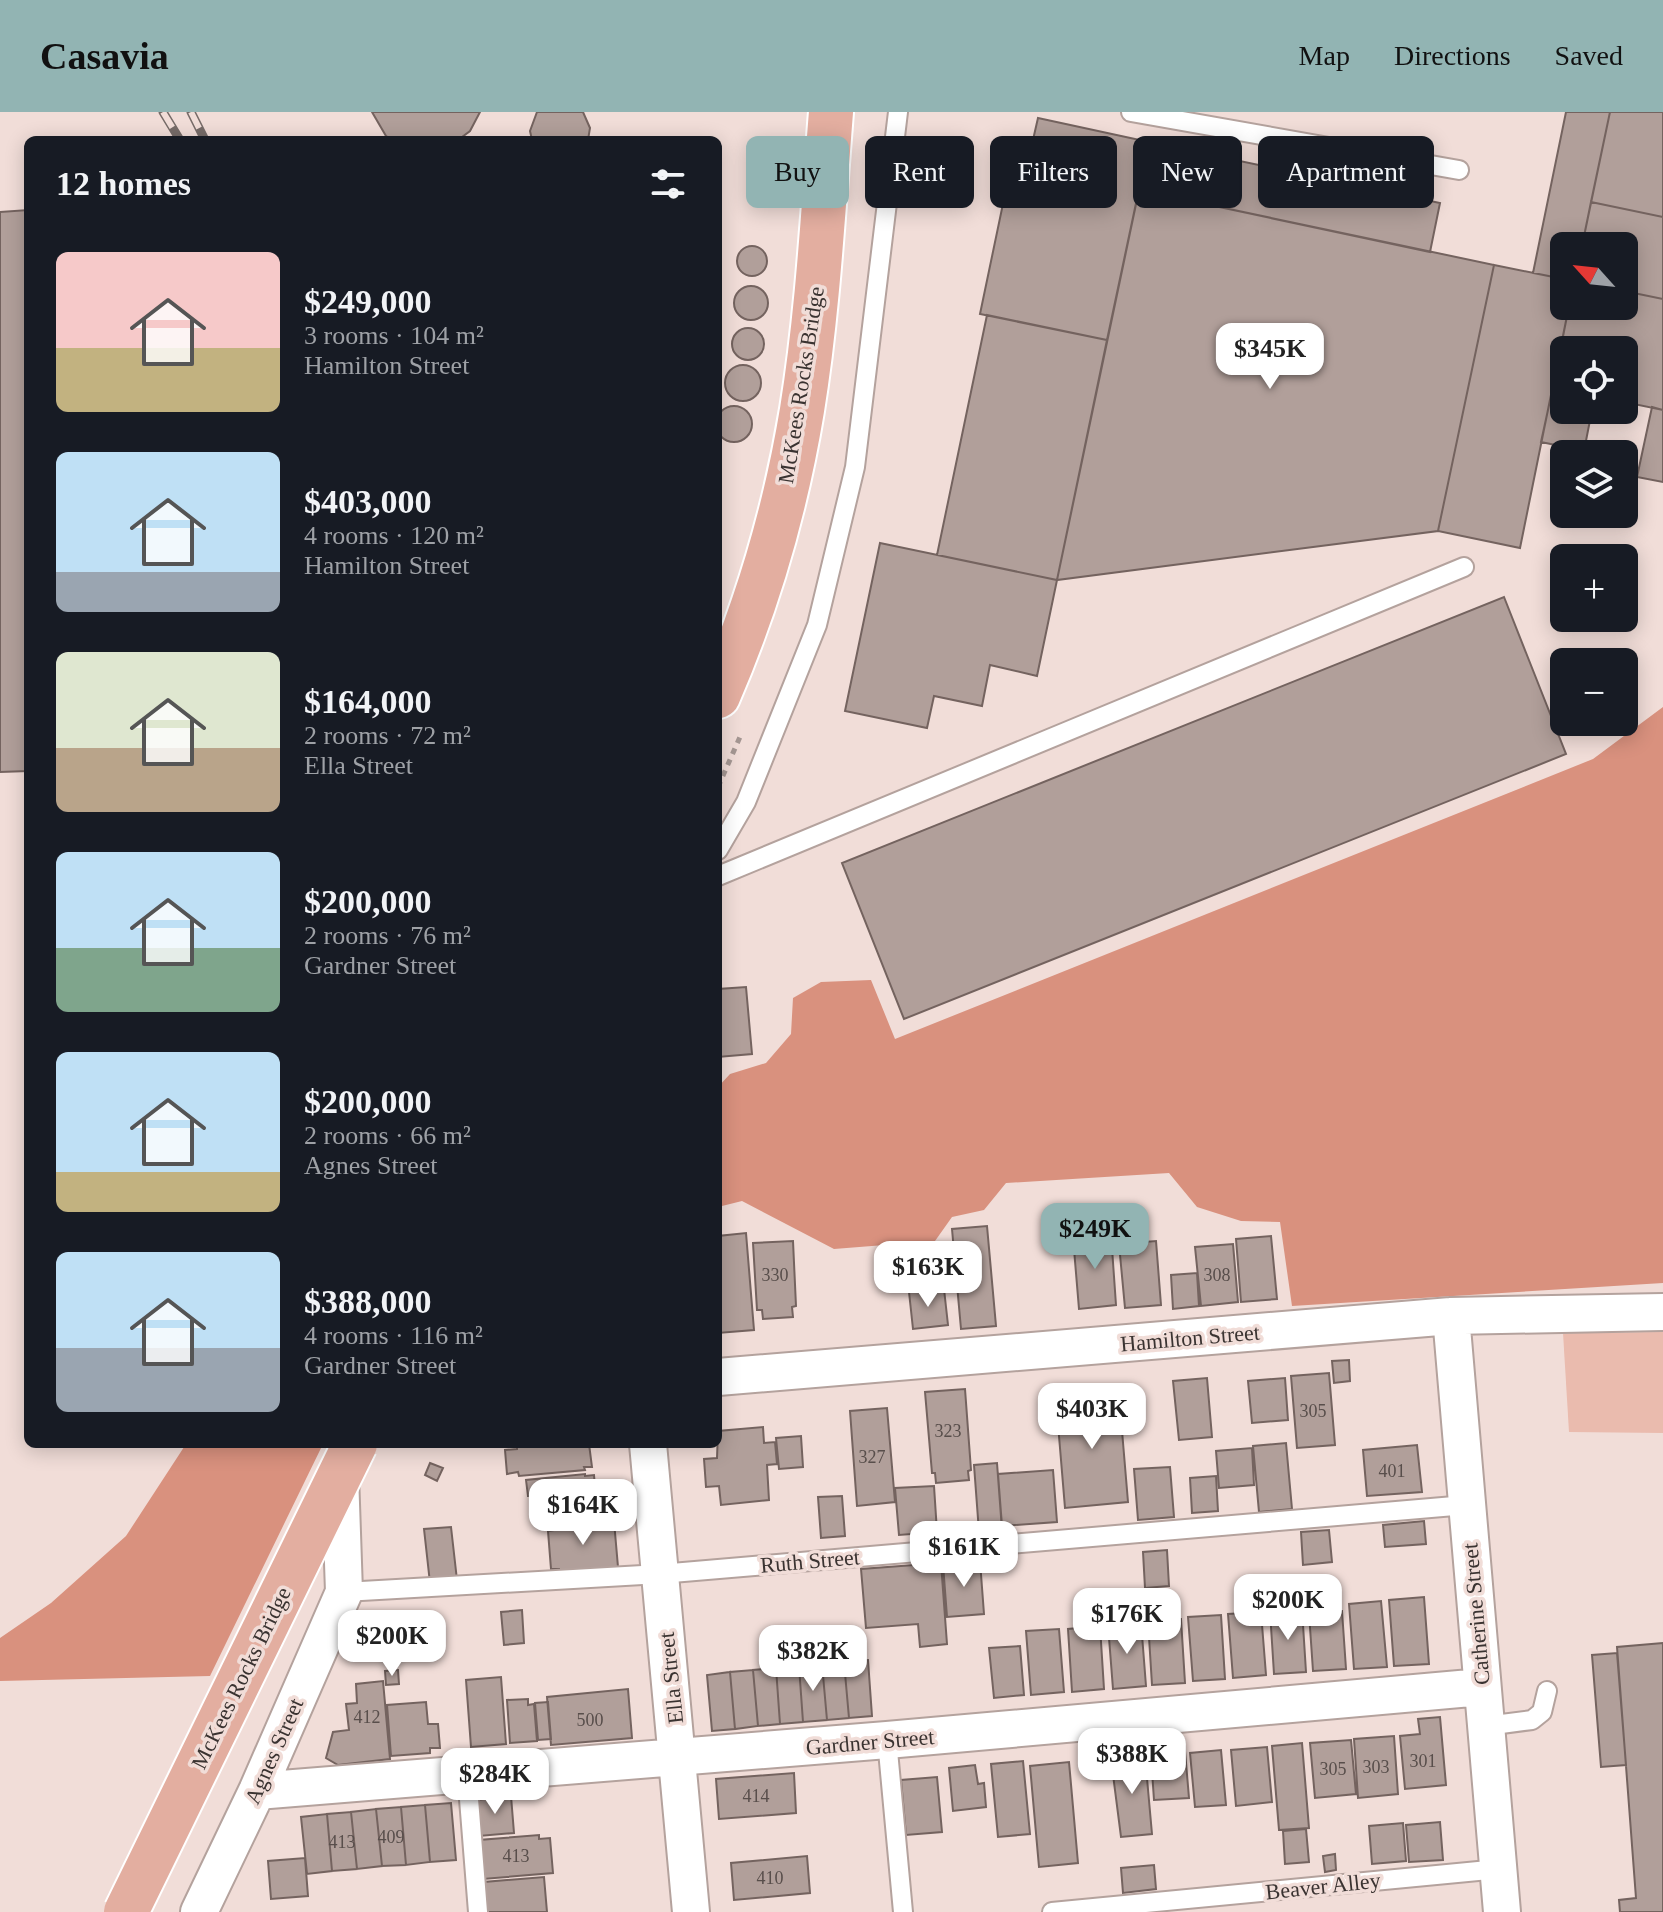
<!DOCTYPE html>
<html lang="en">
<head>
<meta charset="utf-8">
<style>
  :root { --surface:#171b24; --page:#20242c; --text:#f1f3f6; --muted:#9ea1a6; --accent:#92b4b3 }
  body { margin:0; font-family:Georgia,serif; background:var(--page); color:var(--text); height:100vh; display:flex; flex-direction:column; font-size:30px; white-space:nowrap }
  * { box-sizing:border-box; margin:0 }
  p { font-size:26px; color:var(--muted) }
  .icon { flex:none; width:44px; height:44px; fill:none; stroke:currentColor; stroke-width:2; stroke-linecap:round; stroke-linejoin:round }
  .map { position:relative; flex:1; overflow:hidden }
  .sheet { position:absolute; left:24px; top:24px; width:698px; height:1312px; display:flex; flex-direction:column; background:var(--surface); border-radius:12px; box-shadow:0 4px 20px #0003 }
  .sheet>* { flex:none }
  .guide { position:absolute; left:746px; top:24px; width:760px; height:72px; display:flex; gap:16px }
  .needle { width:52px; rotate:297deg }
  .tools { position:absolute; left:1550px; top:120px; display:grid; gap:16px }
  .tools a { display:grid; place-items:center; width:88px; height:88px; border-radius:12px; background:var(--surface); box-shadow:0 4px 20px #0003; font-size:40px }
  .price { position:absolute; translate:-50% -68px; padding:0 18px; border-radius:16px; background:#fff; color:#222; font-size:26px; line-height:52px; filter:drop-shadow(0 2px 4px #0008) }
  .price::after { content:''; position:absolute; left:50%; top:48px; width:24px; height:18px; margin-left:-12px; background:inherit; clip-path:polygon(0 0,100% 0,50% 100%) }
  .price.current { background:var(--accent); color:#111 }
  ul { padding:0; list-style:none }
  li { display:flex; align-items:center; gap:24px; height:200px; padding:0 32px }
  li span { display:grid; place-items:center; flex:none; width:224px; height:160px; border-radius:12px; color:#555 }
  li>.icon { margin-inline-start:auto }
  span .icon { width:96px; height:96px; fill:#fffc; stroke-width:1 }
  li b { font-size:34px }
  h2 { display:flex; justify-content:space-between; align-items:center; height:96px; padding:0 32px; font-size:34px }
  .tag { padding:0 28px; border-radius:12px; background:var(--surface); box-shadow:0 4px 20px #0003; font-size:28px; line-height:72px }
  .tag.current { background:var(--accent); color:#111 }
  header { display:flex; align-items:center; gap:48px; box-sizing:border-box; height:112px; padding:0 40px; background:var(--accent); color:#111 }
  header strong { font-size:38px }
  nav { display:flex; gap:44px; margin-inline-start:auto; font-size:28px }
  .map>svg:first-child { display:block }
</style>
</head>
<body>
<header>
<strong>Casavia</strong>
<nav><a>Map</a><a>Directions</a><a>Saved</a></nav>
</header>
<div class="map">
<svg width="1663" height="1800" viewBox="0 0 1663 1800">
  <rect width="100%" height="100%" fill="#f1ddd8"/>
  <path fill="#eabbae" d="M 1663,1220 L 1663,1321 L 1569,1320 L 1563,1221 Z"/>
  <path fill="#d9917e" d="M 1663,595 L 1663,1171 L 1292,1194 L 1280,1110 L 1241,1109 L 1197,1095 L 1169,1061 L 1006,1071 L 984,1098 L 952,1105 L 935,1129 L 834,1137 L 742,1089 L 718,1095 L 718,975 L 730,962 L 766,951 L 791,922 L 793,886 L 821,870 L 871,868 L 895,927 L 1593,647 Z
    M 186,1332 L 323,1332 L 210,1564 L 0,1569 L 0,1526 L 51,1491 L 126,1424 Z"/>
  <path fill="#b19f9a" stroke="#74635f" stroke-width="2" d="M 372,0 L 480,0 L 470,19 L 458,28 L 393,28 L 386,24 Z
    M 537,0 L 583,0 L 590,16 L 588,28 L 532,28 L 530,19 Z
    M 1566,0 L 1610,0 L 1582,134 L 1564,134 L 1564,167 L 1533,161 Z
    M 1610,0 L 1663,0 L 1663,105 L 1591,90 Z
    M 1038,6 L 1149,30 L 1107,228 L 980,202 L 1014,39 L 1030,41 Z
    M 1149,30 L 1440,91 L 1430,140 L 1139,78 Z
    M 1139,78 L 1494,153 L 1438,419 L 1057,468 Z
    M 1591,90 L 1663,105 L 1663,187 L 1624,179 L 1624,134 L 1582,134 Z
    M 28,98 L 28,659 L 0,660 L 0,100 Z
    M737 149a15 15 0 1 1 30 0a15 15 0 1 1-30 0Z
    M 1494,153 L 1564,167 L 1564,194 L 1569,194 L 1520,436 L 1438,419 Z
    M734 191a17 17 0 1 1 34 0a17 17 0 1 1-34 0Z
    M 1624,179 L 1663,187 L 1663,298 L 1624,290 L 1624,238 L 1564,238 L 1564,277 L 1553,275 L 1569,194 L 1624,194 Z
    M 987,203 L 1107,228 L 1057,468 L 937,443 Z
    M732 232a16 16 0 1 1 32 0a16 16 0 1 1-32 0Z
    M725 271a18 18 0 1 1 36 0a18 18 0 1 1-36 0Z
    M 1553,275 L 1564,277 L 1564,298 L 1592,298 L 1584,339 L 1541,330 Z
    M716 312a18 18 0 1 1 36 0a18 18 0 1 1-36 0Z
    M 1652,295 L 1663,298 L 1663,370 L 1637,365 Z
    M 880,431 L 1057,468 L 1037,564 L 990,553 L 982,594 L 934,584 L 927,616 L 845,599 Z
    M 1504,485 L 1566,642 L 904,907 L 842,751 Z
    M 746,875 L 752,942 L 718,945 L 718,877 Z
    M 987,1114 L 996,1214 L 961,1217 L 952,1117 Z
    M 746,1121 L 754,1218 L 718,1221 L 718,1124 Z
    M 1111,1122 L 1116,1193 L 1079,1197 L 1073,1125 Z
    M 1271,1124 L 1277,1187 L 1241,1190 L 1236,1127 Z
    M 793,1129 L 796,1194 L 792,1195 L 793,1205 L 763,1207 L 762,1198 L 757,1198 L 753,1131 Z
    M 1156,1129 L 1161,1193 L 1125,1196 L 1119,1132 Z
    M 1233,1132 L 1238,1190 L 1201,1194 L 1195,1135 Z
    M 1197,1161 L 1199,1194 L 1173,1197 L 1171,1163 Z
    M 944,1177 L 948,1213 L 913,1217 L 909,1180 Z
    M 1349,1248 L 1350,1269 L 1334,1271 L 1332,1249 Z
    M 1329,1261 L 1335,1333 L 1297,1336 L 1291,1264 Z
    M 1207,1266 L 1212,1325 L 1179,1328 L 1173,1269 Z
    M 1285,1266 L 1288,1308 L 1252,1311 L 1248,1269 Z
    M 965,1277 L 971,1358 L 968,1359 L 969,1368 L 936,1371 L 935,1361 L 932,1361 L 925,1280 Z
    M 1119,1283 L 1128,1390 L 1065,1396 L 1056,1288 Z
    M 887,1296 L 895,1390 L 857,1394 L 850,1299 Z
    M 763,1315 L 764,1331 L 775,1330 L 777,1352 L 767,1353 L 769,1388 L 721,1393 L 719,1374 L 706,1375 L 704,1347 L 717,1346 L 718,1319 Z
    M 801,1324 L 803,1355 L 779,1357 L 776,1326 Z
    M 1286,1331 L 1292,1397 L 1259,1400 L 1253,1334 Z
    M 517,1332 L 589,1332 L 592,1355 L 584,1355 L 585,1358 L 519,1364 L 518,1360 L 507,1362 L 505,1338 L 517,1337 Z
    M 1417,1333 L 1422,1380 L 1367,1384 L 1363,1338 Z
    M 1252,1336 L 1254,1373 L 1219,1376 L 1216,1339 Z
    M 430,1351 L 443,1356 L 437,1369 L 425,1363 Z
    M 997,1351 L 1002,1418 L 979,1420 L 974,1353 Z
    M 1170,1355 L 1174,1405 L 1138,1408 L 1134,1357 Z
    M 1053,1358 L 1057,1410 L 1002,1414 L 998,1362 Z
    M 585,1362 L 585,1364 L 594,1363 L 597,1399 L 537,1408 L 534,1384 L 528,1384 L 526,1368 Z
    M 1216,1364 L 1218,1399 L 1192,1401 L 1190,1366 Z
    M 934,1374 L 937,1420 L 899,1423 L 895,1376 Z
    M 842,1384 L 845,1424 L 821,1426 L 818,1385 Z
    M 614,1409 L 618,1455 L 559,1460 L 559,1457 L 551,1457 L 548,1419 L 555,1418 L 555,1414 Z
    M 1424,1409 L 1426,1432 L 1385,1435 L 1383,1413 Z
    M 451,1415 L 457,1468 L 430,1471 L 424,1417 Z
    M 1329,1418 L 1332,1450 L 1303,1453 L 1301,1420 Z
    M 1167,1438 L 1169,1474 L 1145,1476 L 1143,1440 Z
    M 980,1449 L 984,1502 L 947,1505 L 943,1452 Z
    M 941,1451 L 947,1532 L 920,1535 L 918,1512 L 866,1516 L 861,1457 Z
    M 1424,1485 L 1429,1552 L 1394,1554 L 1389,1488 Z
    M 1381,1489 L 1387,1555 L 1354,1557 L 1349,1492 Z
    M 1302,1497 L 1306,1560 L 1274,1562 L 1270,1499 Z
    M 522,1498 L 524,1531 L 504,1533 L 501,1500 Z
    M 1342,1499 L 1346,1557 L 1313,1559 L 1309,1501 Z
    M 1261,1500 L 1266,1563 L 1233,1566 L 1228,1502 Z
    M 1221,1503 L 1225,1567 L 1193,1569 L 1188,1505 Z
    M 1181,1507 L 1185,1571 L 1152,1573 L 1148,1509 Z
    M 1141,1510 L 1146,1574 L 1113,1577 L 1108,1513 Z
    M 1100,1514 L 1104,1577 L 1072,1580 L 1068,1517 Z
    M 1059,1517 L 1064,1580 L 1031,1583 L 1026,1519 Z
    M 1663,1531 L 1663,1800 L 1620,1800 L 1619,1788 L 1636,1786 L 1617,1535 Z
    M 1020,1534 L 1024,1583 L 994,1586 L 989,1536 Z
    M 1617,1541 L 1626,1653 L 1601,1655 L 1592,1543 Z
    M 868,1548 L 872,1604 L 849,1606 L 844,1550 Z
    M 844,1550 L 849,1606 L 827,1608 L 822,1552 Z
    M 822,1552 L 827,1608 L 803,1610 L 799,1554 Z
    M 799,1554 L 803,1610 L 780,1612 L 776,1556 Z
    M 776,1556 L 780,1612 L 758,1614 L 753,1558 Z
    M 398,1558 L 399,1572 L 386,1573 L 385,1559 Z
    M 753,1558 L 758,1614 L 735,1617 L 730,1560 Z
    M 730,1560 L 735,1617 L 712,1619 L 707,1563 Z
    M 501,1565 L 506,1632 L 471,1635 L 466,1568 Z
    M 383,1569 L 390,1647 L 338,1653 L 326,1646 L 333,1620 L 349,1618 L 346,1592 L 357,1591 L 356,1572 Z
    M 628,1577 L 632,1626 L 551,1633 L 547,1585 Z
    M 528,1587 L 528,1593 L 534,1592 L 537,1629 L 510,1631 L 507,1588 Z
    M 426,1590 L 428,1612 L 438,1612 L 440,1636 L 430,1636 L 430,1641 L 391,1644 L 387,1593 Z
    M 548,1590 L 551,1627 L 538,1628 L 535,1591 Z
    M 1440,1605 L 1446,1673 L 1405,1677 L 1400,1624 L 1420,1622 L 1418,1607 Z
    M 1394,1624 L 1398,1682 L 1358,1686 L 1354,1627 Z
    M 1184,1627 L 1189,1686 L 1154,1688 L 1150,1630 Z
    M 1351,1628 L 1356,1682 L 1315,1686 L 1310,1631 Z
    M 1302,1631 L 1309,1716 L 1279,1718 L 1272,1634 Z
    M 1267,1635 L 1272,1690 L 1236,1694 L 1231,1638 Z
    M 1221,1638 L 1226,1693 L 1195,1695 L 1190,1641 Z
    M 1145,1644 L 1152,1722 L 1121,1725 L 1111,1647 Z
    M 1023,1649 L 1030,1722 L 998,1725 L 991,1652 Z
    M 1069,1650 L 1078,1751 L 1039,1755 L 1030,1654 Z
    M 975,1653 L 978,1672 L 984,1671 L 986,1695 L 953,1699 L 949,1656 Z
    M 794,1661 L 796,1701 L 719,1707 L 716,1667 Z
    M 937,1665 L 942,1720 L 906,1723 L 901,1668 Z
    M 511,1684 L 514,1721 L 479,1724 L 476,1688 Z
    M 451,1691 L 456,1748 L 430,1750 L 425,1693 Z
    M 425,1693 L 430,1750 L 406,1753 L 401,1695 Z
    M 401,1695 L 406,1753 L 382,1754 L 376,1697 Z
    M 376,1697 L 382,1754 L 357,1757 L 351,1700 Z
    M 351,1700 L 357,1757 L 332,1759 L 327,1702 Z
    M 327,1702 L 332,1759 L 307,1762 L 301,1705 Z
    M 1440,1710 L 1443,1748 L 1409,1750 L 1406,1713 Z
    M 1403,1711 L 1406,1749 L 1372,1752 L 1369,1714 Z
    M 1306,1717 L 1309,1750 L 1285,1752 L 1283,1719 Z
    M 539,1723 L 539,1727 L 550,1726 L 553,1761 L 483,1767 L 479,1728 Z
    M 1335,1742 L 1336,1758 L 1325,1760 L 1323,1744 Z
    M 807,1744 L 810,1781 L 734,1788 L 731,1751 Z
    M 305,1746 L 308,1784 L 271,1787 L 268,1749 Z
    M 1154,1753 L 1156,1777 L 1123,1781 L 1121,1756 Z
    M 544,1765 L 547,1800 L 487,1800 L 484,1770 Z"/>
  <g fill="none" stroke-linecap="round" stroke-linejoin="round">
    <g stroke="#b4a29d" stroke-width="22">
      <path id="lane" d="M 1131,0 L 1459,58
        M 718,738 L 746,690 L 817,513 L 855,355 L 898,0
        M 718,764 L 1464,455
        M 344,1480 L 660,1462 L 1466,1393
        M 1486,1614 L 1532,1608 L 1542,1600 L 1547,1579
        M 887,1628 L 903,1800
        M 467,1662 L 478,1800
        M 1052,1800 L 1499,1757"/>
    </g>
    <g stroke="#b4a29d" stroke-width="40">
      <path id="street" d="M 1451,1204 L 1502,1800
        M 718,1265 L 1451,1204 L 1663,1200
        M 648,1332 L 691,1800
        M 257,1679 L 887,1628 L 1482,1575
        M 199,1800 L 257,1679 L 344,1480 L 340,1362"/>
    </g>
    <g stroke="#fff" stroke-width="48">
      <path id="primary" d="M 718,584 C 757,494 786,395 802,298 C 818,199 823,99 831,0"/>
    </g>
    <path stroke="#a59793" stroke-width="5" stroke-dasharray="6 6" stroke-linecap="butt" d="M 718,675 L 740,625"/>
    <use href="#lane" stroke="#fff" stroke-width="18"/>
    <use href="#street" stroke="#fff" stroke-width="36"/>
    <use href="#primary" stroke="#e3aea0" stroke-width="44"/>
    <g stroke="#766b68" stroke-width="9">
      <path id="rail" d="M 163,0 L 180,28
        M 191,0 L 205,28"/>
    </g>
    <use href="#rail" stroke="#f1ddd8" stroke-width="6" stroke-dasharray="18" stroke-linecap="butt"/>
    <g stroke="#fff" stroke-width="48" stroke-linecap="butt">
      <path id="primary-bridge" d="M 126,1800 L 355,1332"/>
    </g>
    <use href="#primary-bridge" stroke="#e3aea0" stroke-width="44"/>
  </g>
  <g text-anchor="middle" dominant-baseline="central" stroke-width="7" stroke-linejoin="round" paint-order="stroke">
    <g font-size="18" fill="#584e4b">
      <text x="775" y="1163">330</text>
      <text x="1217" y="1163">308</text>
      <text x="1313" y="1299">305</text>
      <text x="948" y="1319">323</text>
      <text x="872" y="1345">327</text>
      <text x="1392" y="1359">401</text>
      <text x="367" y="1605">412</text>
      <text x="590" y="1608">500</text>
      <text x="1423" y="1649">301</text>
      <text x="1376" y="1655">303</text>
      <text x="1333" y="1657">305</text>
      <text x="756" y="1684">414</text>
      <text x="391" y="1725">409</text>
      <text x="342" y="1730">413</text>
      <text x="516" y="1744">413</text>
      <text x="770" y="1766">410</text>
    </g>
    <g font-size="22" fill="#3a3331" stroke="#f1ddd8">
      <text transform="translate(801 273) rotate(-81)">McKees Rocks Bridge</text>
      <text transform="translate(1190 1226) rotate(-5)">Hamilton Street</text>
      <text transform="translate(810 1449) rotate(-5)">Ruth Street</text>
      <text transform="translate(1476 1502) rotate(-95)">Catherine Street</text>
      <text transform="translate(241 1566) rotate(-64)">McKees Rocks Bridge</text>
      <text transform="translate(671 1566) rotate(-96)">Ella Street</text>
      <text transform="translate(870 1630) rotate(-5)">Gardner Street</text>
      <text transform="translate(274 1639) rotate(-66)">Agnes Street</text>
      <text transform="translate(1323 1774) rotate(-6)">Beaver Alley</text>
    </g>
  </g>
</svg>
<div class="tools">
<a><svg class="needle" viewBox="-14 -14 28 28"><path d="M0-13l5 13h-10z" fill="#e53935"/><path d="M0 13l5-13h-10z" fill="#9ea1a6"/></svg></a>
<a><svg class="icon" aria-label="locate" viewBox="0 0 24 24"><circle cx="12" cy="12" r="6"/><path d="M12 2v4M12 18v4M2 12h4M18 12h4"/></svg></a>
<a><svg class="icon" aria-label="layers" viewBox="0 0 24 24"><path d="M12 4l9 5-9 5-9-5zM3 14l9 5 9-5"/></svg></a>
<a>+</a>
<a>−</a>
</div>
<b class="price" style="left:1270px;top:279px">$345K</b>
<b class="price current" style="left:1095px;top:1159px">$249K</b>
<b class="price" style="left:928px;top:1197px">$163K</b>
<b class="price" style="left:1092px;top:1339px">$403K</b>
<b class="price" style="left:583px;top:1435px">$164K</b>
<b class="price" style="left:964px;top:1477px">$161K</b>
<b class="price" style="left:1288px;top:1530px">$200K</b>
<b class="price" style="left:1127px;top:1544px">$176K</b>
<b class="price" style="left:392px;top:1566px">$200K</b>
<b class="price" style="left:813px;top:1581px">$382K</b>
<b class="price" style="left:1132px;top:1684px">$388K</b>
<b class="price" style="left:495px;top:1704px">$284K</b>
<div class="guide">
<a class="tag current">Buy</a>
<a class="tag">Rent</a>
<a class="tag">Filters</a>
<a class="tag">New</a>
<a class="tag">Apartment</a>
</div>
<section class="sheet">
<h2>12 homes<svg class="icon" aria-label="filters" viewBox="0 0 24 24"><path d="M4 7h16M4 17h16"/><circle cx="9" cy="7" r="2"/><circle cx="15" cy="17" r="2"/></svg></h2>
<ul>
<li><span style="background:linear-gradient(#f6c9c9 60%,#c2b280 0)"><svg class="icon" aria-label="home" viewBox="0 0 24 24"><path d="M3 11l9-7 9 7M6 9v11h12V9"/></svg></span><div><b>$249,000</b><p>3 rooms · 104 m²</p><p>Hamilton Street</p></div></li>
<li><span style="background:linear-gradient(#bfe0f5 75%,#9aa5b1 0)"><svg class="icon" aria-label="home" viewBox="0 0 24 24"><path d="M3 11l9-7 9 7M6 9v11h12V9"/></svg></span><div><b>$403,000</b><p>4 rooms · 120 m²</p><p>Hamilton Street</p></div></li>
<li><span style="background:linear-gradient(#dfe7d0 60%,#b9a48a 0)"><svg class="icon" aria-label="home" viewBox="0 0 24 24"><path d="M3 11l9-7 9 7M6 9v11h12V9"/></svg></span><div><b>$164,000</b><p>2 rooms · 72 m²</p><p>Ella Street</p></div></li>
<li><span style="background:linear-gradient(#bfe0f5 60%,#7fa58c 0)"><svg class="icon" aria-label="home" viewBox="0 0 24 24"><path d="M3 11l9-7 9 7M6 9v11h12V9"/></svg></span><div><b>$200,000</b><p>2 rooms · 76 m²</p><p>Gardner Street</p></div></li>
<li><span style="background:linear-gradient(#bfe0f5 75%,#c2b280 0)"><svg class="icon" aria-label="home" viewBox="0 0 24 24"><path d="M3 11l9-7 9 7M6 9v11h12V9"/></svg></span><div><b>$200,000</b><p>2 rooms · 66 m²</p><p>Agnes Street</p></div></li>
<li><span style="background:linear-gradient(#bfe0f5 60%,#9aa5b1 0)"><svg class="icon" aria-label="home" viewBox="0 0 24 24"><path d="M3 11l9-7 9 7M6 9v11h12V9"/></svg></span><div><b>$388,000</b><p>4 rooms · 116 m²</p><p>Gardner Street</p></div></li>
</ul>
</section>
</div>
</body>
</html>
